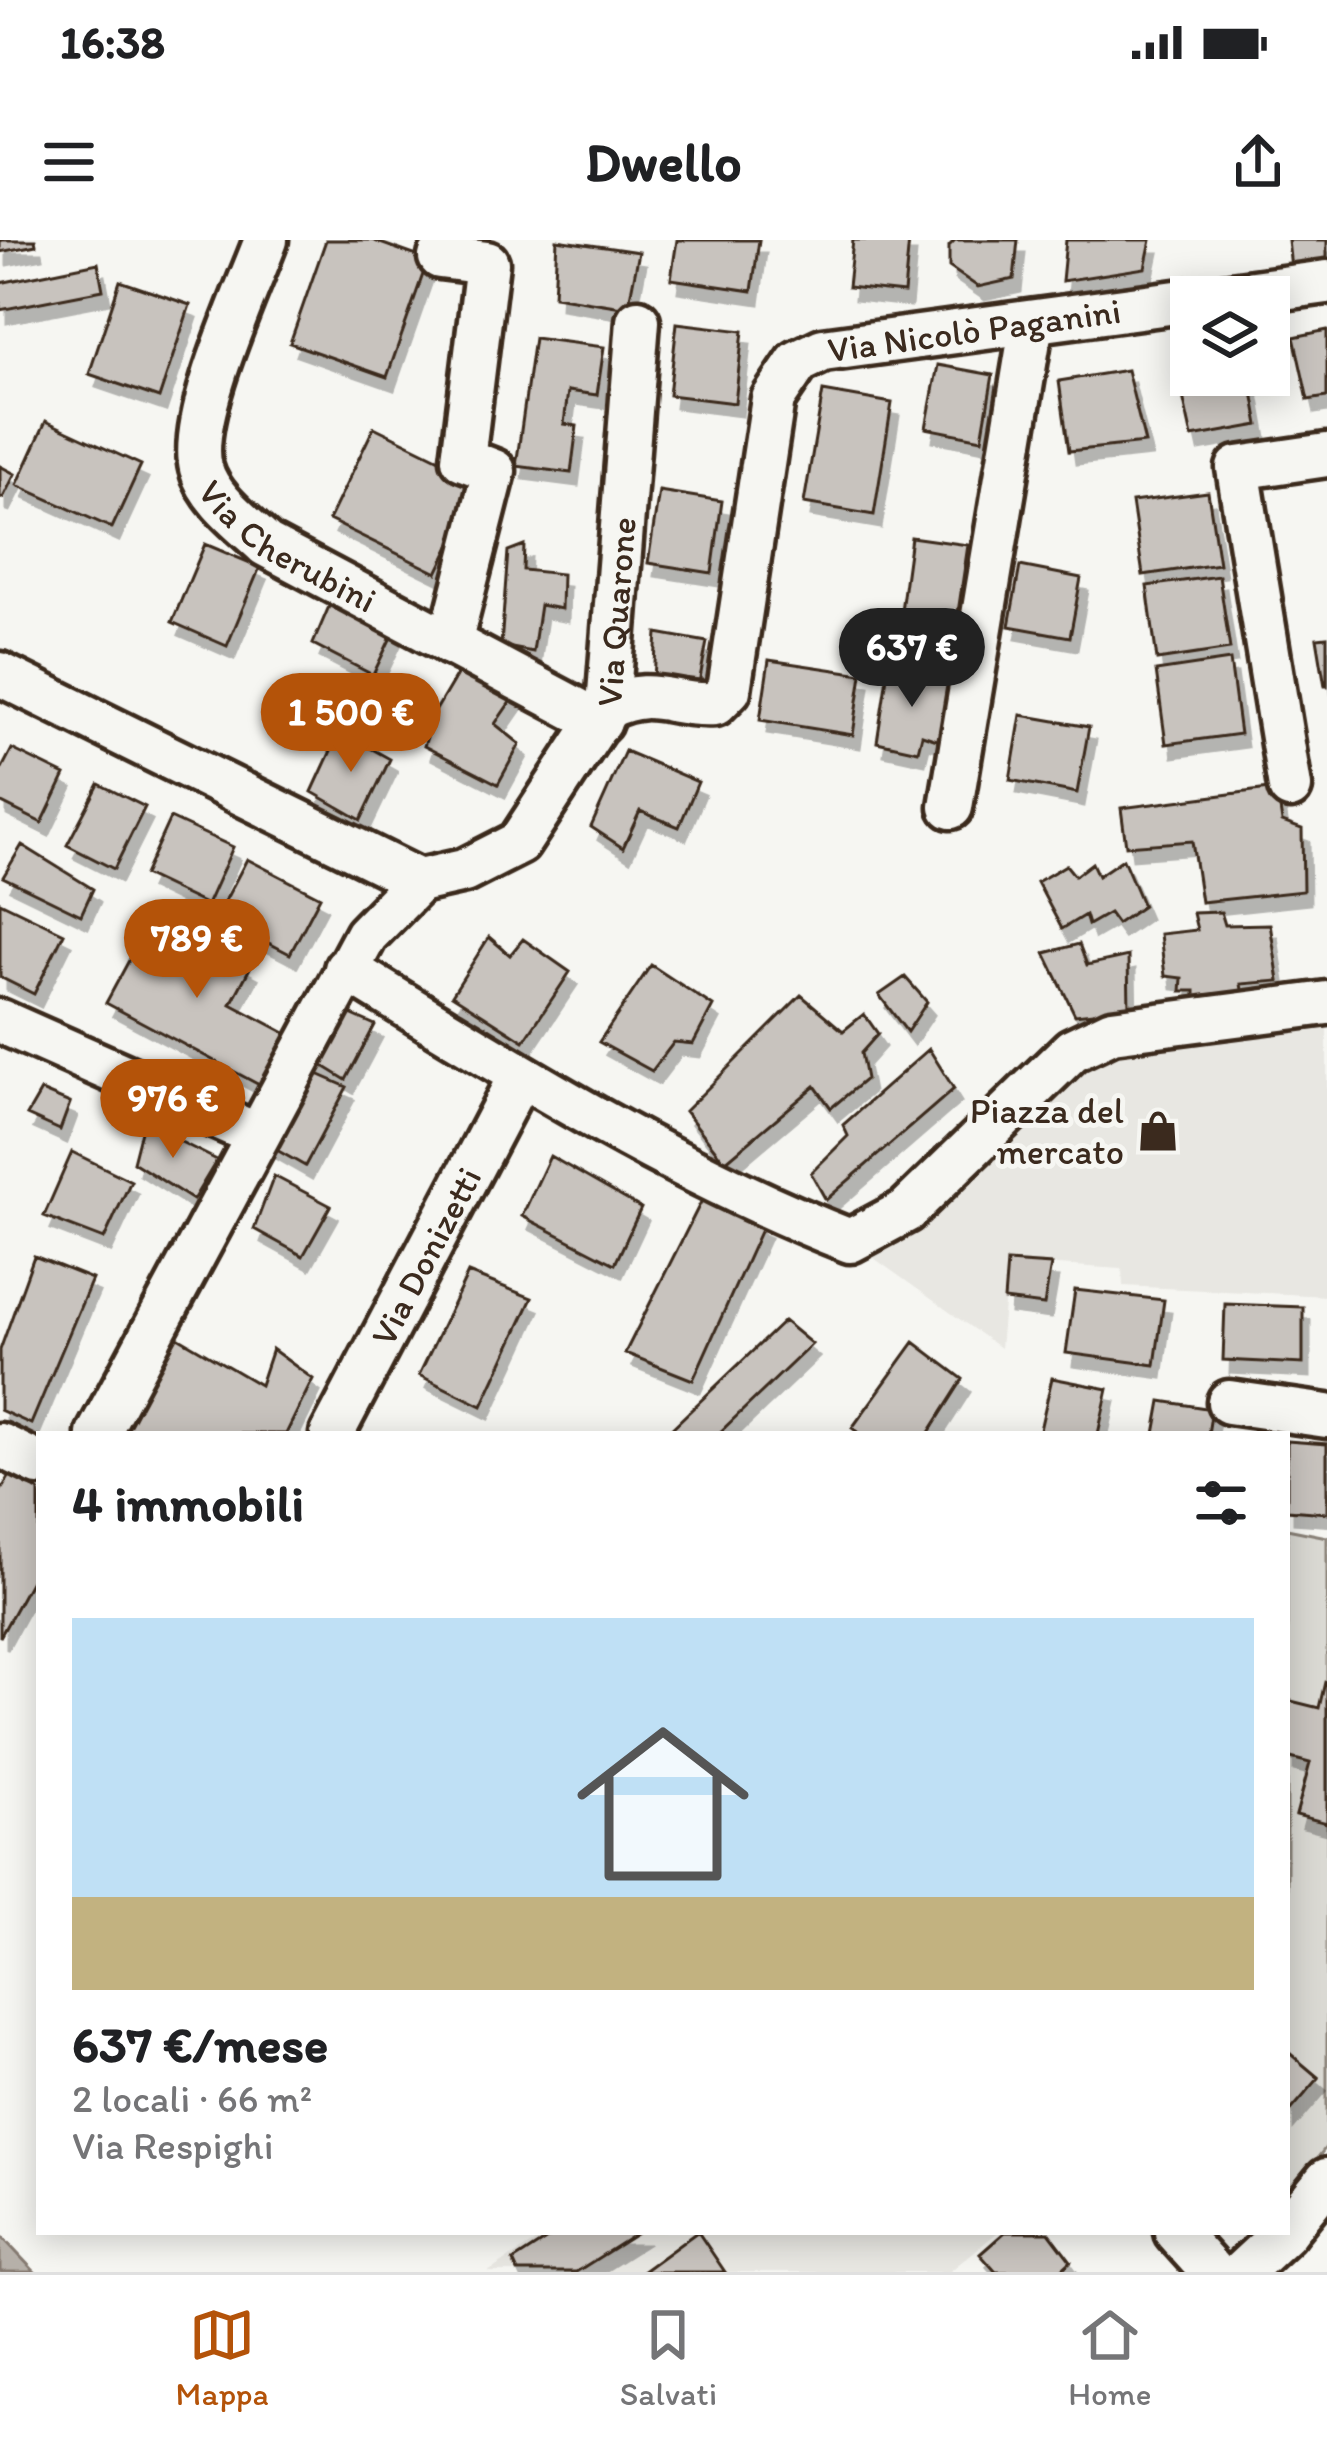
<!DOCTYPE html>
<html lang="it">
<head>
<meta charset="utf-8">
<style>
  :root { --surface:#fff; --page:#f6f6f6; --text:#202124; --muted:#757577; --line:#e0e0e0; --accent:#b45309 }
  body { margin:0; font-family:Itim,sans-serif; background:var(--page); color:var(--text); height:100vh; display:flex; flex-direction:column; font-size:45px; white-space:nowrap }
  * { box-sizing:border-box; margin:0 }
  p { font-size:39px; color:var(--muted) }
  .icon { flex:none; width:66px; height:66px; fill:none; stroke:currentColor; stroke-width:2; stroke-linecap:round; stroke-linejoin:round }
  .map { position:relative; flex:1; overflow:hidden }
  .drawer { position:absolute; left:36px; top:1191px; width:1254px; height:804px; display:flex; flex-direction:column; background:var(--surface); border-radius:0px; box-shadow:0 6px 30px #0003 }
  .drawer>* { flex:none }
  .tools { position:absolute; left:1170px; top:36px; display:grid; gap:24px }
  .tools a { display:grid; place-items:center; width:120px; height:120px; border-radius:0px; background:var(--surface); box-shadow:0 6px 30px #0003; font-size:60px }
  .price { position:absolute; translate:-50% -102px; padding:0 27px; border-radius:42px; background:var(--accent); color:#fff; font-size:39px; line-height:78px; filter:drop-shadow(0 3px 6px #0008) }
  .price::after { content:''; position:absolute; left:50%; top:72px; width:36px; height:27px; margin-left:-18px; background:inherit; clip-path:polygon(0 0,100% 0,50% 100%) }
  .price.active { background:#222; color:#fff }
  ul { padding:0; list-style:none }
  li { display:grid; align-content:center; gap:24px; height:636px; padding:0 36px }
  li+li { border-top:3px solid var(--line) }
  li span { display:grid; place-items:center; height:372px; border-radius:0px; color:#555 }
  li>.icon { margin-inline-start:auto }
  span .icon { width:216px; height:216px; fill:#fffc; stroke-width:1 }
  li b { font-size:51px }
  h2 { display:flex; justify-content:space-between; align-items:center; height:144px; padding:0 36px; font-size:51px }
  .status { display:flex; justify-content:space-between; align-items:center; height:84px; padding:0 60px; background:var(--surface); direction:ltr }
  .status svg { height:33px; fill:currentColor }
  header { display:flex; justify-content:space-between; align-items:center; height:156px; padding:0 36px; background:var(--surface); font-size:54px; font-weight:800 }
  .tabs { display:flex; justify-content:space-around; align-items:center; height:168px; border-top:3px solid var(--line); background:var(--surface); font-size:33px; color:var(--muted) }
  .tabs a { display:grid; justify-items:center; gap:6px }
  .tabs .active { color:var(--accent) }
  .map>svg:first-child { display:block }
</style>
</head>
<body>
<div class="status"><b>16:38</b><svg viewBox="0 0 49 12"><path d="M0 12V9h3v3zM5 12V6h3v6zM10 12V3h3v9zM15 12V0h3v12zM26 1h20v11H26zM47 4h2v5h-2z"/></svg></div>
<header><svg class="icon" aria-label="menu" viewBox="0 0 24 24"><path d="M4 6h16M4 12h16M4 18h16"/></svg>Dwello<svg class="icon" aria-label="share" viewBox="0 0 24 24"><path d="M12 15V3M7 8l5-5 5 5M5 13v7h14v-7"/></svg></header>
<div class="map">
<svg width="1327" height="2032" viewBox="0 0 1327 2032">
  <defs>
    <filter id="shadow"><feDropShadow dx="7" dy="13" stdDeviation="0" flood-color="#0004"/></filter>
  </defs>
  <rect width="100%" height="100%" fill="#f6f6f2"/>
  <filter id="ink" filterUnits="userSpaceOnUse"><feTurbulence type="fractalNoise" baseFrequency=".00833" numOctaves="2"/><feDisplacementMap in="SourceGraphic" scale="24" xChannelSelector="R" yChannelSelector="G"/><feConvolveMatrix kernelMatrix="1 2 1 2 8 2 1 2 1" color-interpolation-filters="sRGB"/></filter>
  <g filter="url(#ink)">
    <path fill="#e8e7e2" d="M 1327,786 L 1327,1056 L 1123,1046 L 1122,1029 L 1008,1022 L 1000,1108 L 850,1001 L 1072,810 Z
      M 550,1992 L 998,1992 L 949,2032 L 488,2032 Z"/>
    <path fill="#dad9d3" stroke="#8a8278" stroke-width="3" d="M 1287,1289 L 1327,1297 L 1327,1906 L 1287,1956 Z"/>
    <path fill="#b6b0a9" stroke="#857a71" stroke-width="3" d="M 0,1995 L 35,2032 L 0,2032 Z"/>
    <path fill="#c8c3be" stroke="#3b2a1e" stroke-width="3" filter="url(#shadow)" d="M 0,0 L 35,0 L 36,5 L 0,12 Z
      M 326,0 L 372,0 L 428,20 L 387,137 L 290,103 Z
      M 557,0 L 639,12 L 628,68 L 554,56 Z
      M 677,0 L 759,0 L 752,51 L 671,39 Z
      M 853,0 L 909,0 L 904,53 L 848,47 Z
      M 955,0 L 1018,0 L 1014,39 L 978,47 L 949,27 L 949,6 Z
      M 1066,0 L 1151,0 L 1145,28 L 1062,41 Z
      M 1288,0 L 1327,0 L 1327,23 L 1291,28 Z
      M 98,23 L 103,50 L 0,70 L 0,43 Z
      M 120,41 L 190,65 L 159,158 L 89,134 Z
      M 677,83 L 743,91 L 735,163 L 669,155 Z
      M 1327,90 L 1327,157 L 1308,160 L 1294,97 Z
      M 534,98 L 604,107 L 597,155 L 568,151 L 564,184 L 577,186 L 571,233 L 516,226 Z
      M 938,125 L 993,135 L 982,199 L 926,188 Z
      M 1191,127 L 1191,135 L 1250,135 L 1259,185 L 1192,197 L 1177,129 Z
      M 1127,130 L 1145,203 L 1069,211 L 1059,141 Z
      M 823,151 L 892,163 L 874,275 L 804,263 Z
      M 46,181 L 141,225 L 112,288 L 17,245 Z
      M 374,187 L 482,240 L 437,333 L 329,280 Z
      M 0,226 L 15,234 L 3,258 L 0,257 Z
      M 659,251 L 722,261 L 712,333 L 648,323 Z
      M 1208,252 L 1219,324 L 1143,335 L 1132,262 Z
      M 911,297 L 968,305 L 956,386 L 900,378 Z
      M 205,304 L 260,327 L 227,406 L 172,382 Z
      M 524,305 L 523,330 L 562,334 L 561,369 L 540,365 L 533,412 L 501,406 L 508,311 Z
      M 1020,326 L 1081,338 L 1070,397 L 1009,386 Z
      M 1219,336 L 1230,409 L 1157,420 L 1147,346 Z
      M 333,357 L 393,393 L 373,435 L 313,404 Z
      M 657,393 L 707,402 L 699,443 L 654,438 Z
      M 1327,397 L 1327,446 L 1325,446 L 1317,398 Z
      M 769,420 L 862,434 L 853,495 L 760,480 Z
      M 1230,420 L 1240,494 L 1166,504 L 1156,431 Z
      M 462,426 L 517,452 L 495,484 L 520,504 L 498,544 L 424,506 L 436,470 Z
      M 888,430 L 949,441 L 940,501 L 922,495 L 918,511 L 877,502 Z
      M 1021,475 L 1089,487 L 1077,553 L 1010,540 Z
      M 340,491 L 390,519 L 361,580 L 312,552 Z
      M 12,509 L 65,535 L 42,583 L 0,562 L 0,532 Z
      M 625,511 L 698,542 L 679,587 L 640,571 L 623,608 L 591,587 Z
      M 99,544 L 145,567 L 114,629 L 67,605 Z
      M 1277,548 L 1282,582 L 1302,589 L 1303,651 L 1201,662 L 1192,601 L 1126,606 L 1121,568 Z
      M 170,578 L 233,607 L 207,665 L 144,635 Z
      M 22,605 L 93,649 L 81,675 L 3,637 Z
      M 247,619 L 320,657 L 290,714 L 217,676 Z
      M 1123,619 L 1143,666 L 1117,684 L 1109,673 L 1088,685 L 1085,675 L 1062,689 L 1037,642 L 1066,625 L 1075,636 L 1092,623 L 1098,636 Z
      M 0,662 L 64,693 L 34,754 L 0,737 Z
      M 1221,672 L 1225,685 L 1270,684 L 1279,741 L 1241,744 L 1244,760 L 1195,764 L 1195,751 L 1181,751 L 1182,738 L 1165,736 L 1160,694 L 1197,690 L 1193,673 Z
      M 154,674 L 251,726 L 231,764 L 293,797 L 265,848 L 106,763 Z
      M 489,697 L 510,715 L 523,699 L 570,732 L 524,801 L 452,755 Z
      M 1079,704 L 1087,725 L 1128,716 L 1129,769 L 1075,775 L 1045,713 Z
      M 651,725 L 713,766 L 693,804 L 674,802 L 652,831 L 599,802 Z
      M 905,737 L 927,762 L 907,792 L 879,755 Z
      M 801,755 L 843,791 L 864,774 L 878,794 L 861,813 L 866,839 L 831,868 L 815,846 L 725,922 L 685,871 Z
      M 339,769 L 375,785 L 346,840 L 315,821 Z
      M 929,809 L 954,849 L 826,960 L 811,933 L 848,896 L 843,885 Z
      M 306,829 L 347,847 L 305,926 L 266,904 Z
      M 41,851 L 70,863 L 60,890 L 27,875 Z
      M 143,883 L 217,920 L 193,960 L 133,922 Z
      M 72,912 L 131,941 L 104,999 L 44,976 Z
      M 550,916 L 641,968 L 615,1024 L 522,976 Z
      M 274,936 L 331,966 L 303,1016 L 254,989 Z
      M 703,958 L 763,985 L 693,1140 L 625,1113 Z
      M 34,1016 L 92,1039 L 31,1184 L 0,1170 L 0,1110 Z
      M 1007,1022 L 1051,1025 L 1044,1065 L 1004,1060 Z
      M 468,1033 L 532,1058 L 482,1166 L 419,1135 Z
      M 1075,1050 L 1164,1060 L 1155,1125 L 1066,1113 Z
      M 1225,1064 L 1303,1067 L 1303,1124 L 1223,1120 Z
      M 784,1081 L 812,1104 L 718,1194 L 666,1194 Z
      M 176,1096 L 260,1145 L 272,1109 L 313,1139 L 286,1194 L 124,1193 Z
      M 914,1102 L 963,1139 L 928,1194 L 860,1194 L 852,1188 Z
      M 1052,1138 L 1108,1149 L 1098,1194 L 1039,1194 Z
      M 1161,1161 L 1212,1169 L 1208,1194 L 1155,1194 Z
      M 1287,1201 L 1327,1204 L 1327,1273 L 1287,1270 Z
      M 11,1234 L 39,1251 L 39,1326 L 0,1397 L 0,1252 Z
      M 1325,1442 L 1327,1442 L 1327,1583 L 1296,1575 L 1310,1523 L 1287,1517 L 1287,1460 L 1319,1468 Z
      M 1287,1811 L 1319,1838 L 1287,1875 Z
      M 558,1992 L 639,1992 L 576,2032 L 518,2032 L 513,2021 Z
      M 698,1992 L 725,2032 L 642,2032 L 697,1992 Z
      M 1005,1992 L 1049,1992 L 1071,2021 L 1059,2032 L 996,2032 L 980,2014 Z"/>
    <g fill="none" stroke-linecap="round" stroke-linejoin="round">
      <g stroke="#3b2a1e" stroke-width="51">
        <g id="minor">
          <path id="s1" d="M 266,0 C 246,54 188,177 201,228 C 209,259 244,284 266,305 L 600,482"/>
          <path d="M 440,17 L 487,23 L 463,219 L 494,231 L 450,403"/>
          <path d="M 1216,57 L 1327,42"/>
          <path d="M 0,434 L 419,641"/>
          <path id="s2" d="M 608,467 C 655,445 669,467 715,464 L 729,450 L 773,159 L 798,122 L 823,110 L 1191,60"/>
          <path d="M 1290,547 L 1238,228 L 1327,215"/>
          <path d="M 951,567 L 1032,82"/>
          <path d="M 346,729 C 507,828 673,932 850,1001 L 906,971 L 1072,810 L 1112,791 L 1327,763"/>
          <path d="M 0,781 L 255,894"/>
          <path d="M 1229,1162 L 1327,1176"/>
          <path id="s3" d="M 98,1194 L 366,695 L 419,641 L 464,631 L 519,603 L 608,467 L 638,81"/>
          <path id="s4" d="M 332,1194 L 520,836"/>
          <path d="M 0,1205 L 39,1224"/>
          <path d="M 1287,1989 L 1327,1940"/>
          <path d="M 1176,1992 L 1212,2032"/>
          <path d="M 1242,2032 L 1285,1992"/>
        </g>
      </g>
      <use href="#minor" stroke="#f6f6f2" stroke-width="42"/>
    </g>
  </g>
  <defs>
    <g id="shop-bare" transform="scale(3.24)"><path d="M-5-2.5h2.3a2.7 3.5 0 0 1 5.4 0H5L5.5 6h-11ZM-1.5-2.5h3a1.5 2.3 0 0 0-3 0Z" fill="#3b2a1e" stroke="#f6f6f2" stroke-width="2.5" paint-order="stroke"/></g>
  </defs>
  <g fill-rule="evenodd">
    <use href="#shop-bare" x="1158" y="891"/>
  </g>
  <g text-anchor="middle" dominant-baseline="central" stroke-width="10" stroke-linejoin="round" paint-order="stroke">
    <g font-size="36" fill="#3b2a1e" stroke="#f6f6f2">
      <text stroke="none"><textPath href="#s2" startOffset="648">Via Nicolò Paganini</textPath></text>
      <text stroke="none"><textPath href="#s1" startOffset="360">Via Cherubini</textPath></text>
      <text stroke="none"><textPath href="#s3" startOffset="1008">Via Quarone</textPath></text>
      <text stroke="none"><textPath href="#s4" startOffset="201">Via Donizetti</textPath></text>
    </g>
    <g font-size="36" fill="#3b2a1e" stroke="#f6f6f2" text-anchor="end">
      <text x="1124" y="870">Piazza del<tspan x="1124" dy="41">mercato</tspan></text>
    </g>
  </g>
</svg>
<div class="tools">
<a><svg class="icon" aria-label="layers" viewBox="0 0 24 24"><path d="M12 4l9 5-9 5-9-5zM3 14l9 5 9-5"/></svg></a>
</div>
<b class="price active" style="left:912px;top:470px">637 €</b>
<b class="price" style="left:351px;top:535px">1 500 €</b>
<b class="price" style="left:197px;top:761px">789 €</b>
<b class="price" style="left:173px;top:921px">976 €</b>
<section class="drawer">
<h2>4 immobili<svg class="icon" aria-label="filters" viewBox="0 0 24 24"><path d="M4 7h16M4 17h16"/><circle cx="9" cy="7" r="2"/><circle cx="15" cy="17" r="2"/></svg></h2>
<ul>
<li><span style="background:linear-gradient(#bfe0f5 75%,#c2b280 0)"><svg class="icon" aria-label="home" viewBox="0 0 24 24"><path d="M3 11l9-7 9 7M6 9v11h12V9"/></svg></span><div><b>637 €/mese</b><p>2 locali · 66 m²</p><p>Via Respighi</p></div></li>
</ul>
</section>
</div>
<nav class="tabs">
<a class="active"><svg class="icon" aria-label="map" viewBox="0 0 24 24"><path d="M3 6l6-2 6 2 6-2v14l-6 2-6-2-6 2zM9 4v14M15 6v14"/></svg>Mappa</a>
<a><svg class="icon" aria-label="saved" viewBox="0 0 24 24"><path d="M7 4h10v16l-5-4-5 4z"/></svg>Salvati</a>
<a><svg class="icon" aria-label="home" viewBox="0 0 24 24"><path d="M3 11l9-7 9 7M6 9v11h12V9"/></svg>Home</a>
</nav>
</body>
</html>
